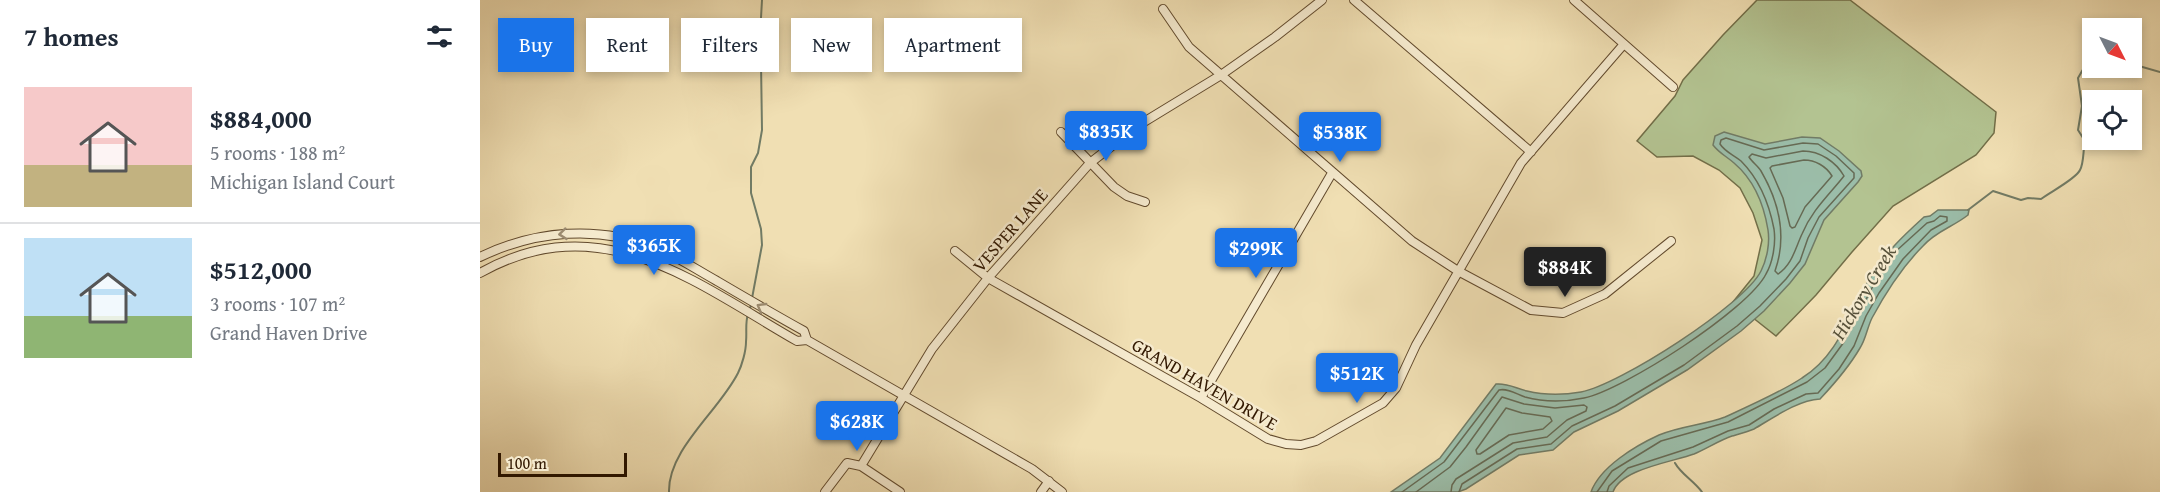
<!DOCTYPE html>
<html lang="en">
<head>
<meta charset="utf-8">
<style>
  :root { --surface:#fff; --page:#f2f2f3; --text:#1f2937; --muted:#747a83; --line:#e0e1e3; --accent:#1a73e8 }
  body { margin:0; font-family:"Gentium Book Plus",serif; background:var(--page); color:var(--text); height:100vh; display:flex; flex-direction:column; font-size:22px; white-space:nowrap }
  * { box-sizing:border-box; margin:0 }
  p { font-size:20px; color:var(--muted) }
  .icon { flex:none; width:33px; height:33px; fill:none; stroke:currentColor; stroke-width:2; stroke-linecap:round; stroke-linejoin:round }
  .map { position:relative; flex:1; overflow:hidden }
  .side { display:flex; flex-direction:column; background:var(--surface); width:480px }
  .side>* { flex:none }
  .top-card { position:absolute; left:18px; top:18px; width:570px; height:54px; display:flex; gap:12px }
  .needle { width:39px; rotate:132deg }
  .buttons { position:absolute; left:1602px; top:18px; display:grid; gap:12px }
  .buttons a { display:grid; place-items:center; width:60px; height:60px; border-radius:0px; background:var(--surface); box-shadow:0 3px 9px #0003; font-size:30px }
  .scale { position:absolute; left:18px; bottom:15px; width:129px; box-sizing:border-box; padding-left:6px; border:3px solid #321800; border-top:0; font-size:16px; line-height:21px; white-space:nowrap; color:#321800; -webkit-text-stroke:4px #f5eace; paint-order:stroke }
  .price { position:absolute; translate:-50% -51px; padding:0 14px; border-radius:6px; background:var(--accent); color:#fff; font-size:20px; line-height:39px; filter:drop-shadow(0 2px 3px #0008) }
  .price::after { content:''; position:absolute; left:50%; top:36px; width:18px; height:14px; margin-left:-9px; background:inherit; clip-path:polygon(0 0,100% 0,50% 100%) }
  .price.active { background:#222; color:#fff }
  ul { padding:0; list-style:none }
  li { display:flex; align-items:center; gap:18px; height:150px; padding:0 24px }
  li+li { border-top:2px solid var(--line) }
  li span { display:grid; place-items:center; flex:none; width:168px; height:120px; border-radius:0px; color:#555 }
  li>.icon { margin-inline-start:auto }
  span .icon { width:72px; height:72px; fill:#fffc; stroke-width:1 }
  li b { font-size:26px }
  h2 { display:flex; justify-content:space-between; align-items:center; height:72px; padding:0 24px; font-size:26px }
  .chip { padding:0 21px; border-radius:0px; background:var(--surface); box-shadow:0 3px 9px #0003; font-size:21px; line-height:54px }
  .chip.active { background:var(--accent); color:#fff }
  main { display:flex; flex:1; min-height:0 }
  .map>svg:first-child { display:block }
</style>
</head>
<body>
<main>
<section class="side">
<h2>7 homes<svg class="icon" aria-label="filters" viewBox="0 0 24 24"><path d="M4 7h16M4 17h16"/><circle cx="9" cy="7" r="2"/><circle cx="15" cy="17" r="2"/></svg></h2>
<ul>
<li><span style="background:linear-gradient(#f6c9c9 65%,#c2b280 0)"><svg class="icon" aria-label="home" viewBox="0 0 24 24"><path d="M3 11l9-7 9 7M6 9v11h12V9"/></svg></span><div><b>$884,000</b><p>5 rooms · 188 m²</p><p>Michigan Island Court</p></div></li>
<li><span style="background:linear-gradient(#bfe0f5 65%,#8fb573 0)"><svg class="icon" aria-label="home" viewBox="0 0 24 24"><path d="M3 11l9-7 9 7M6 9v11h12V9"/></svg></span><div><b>$512,000</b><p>3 rooms · 107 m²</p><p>Grand Haven Drive</p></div></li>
</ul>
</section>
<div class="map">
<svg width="1680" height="492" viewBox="0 0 1680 492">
  <rect width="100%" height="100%" fill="#f0dfb3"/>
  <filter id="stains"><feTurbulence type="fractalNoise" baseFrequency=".00333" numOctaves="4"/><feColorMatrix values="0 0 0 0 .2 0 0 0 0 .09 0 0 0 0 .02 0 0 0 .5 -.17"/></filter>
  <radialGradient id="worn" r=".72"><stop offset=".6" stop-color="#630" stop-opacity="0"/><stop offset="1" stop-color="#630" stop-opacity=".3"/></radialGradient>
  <path fill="#b3c391" stroke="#726e48" stroke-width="1.5" d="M 1277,0 L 1370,0 L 1516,112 L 1514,133 L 1496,155 L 1413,206 L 1372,252 L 1336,295 L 1296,336 L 1253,302 L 1274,276 L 1282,240 L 1273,213 L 1260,188 L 1239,170 L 1213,156 L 1177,157 L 1157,141 L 1195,96 L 1203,80 L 1243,35 Z"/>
  <path fill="#9bbda9" stroke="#717b65" stroke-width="1.5" d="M 1244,132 L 1285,144 L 1322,137 L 1340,138 L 1359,151 L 1381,171 L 1382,176 L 1378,182 L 1344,220 L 1325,264 L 1310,283 L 1284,311 L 1261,331 L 1207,370 L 1138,411 L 1094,432 L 1073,450 L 1039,455 L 986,489 L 978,492 L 911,492 L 960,458 L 1016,384 C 1028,383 1035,388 1047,391 C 1064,395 1083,395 1101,392 C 1139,385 1264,305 1281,271 C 1287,259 1290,243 1288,230 C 1284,205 1274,180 1254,163 C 1246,156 1239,153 1233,145 L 1235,136 Z
    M 1458,210 L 1489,210 L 1488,215 C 1473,227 1456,231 1443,246 C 1422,267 1406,292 1392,318 C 1387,328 1386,339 1380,348 C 1369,367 1355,383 1340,399 C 1318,400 1293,418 1274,429 C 1267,432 1259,434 1252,436 C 1240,440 1226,449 1214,454 C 1192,462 1141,469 1133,492 L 1111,492 C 1120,467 1155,446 1179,435 C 1200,426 1224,425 1245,417 C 1267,407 1301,392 1322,378 C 1360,354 1369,313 1390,278 C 1406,252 1422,237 1444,217 L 1450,216 Z"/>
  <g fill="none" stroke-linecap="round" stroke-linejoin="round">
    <path stroke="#666a54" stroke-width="1.5" d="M 1323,151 C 1340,151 1356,162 1364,176 C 1349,195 1332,210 1322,234 C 1315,249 1312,265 1298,274 L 1295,271 C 1307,237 1299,202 1281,171 C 1278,166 1272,162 1269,157 L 1272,154 L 1286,158 Z
      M 1324,160 C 1335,160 1346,166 1352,176 L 1325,207 L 1315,227 L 1312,228 L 1310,226 L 1303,198 L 1290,168 L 1292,166 Z
      M 1026,408 L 1042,413 L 1070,417 L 1072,421 L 1063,429 L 1029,435 L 1000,454 L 997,454 L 996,450 Z
      M 922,492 L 964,462 L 1019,390 C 1028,388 1036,394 1045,397 C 1063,402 1085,402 1104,398 C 1143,390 1268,310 1286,274 C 1293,262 1296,243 1294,229 C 1289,203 1280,180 1261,161 C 1254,155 1245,152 1240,144 L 1241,140 L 1246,138 L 1284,150 L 1323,143 L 1338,144 L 1356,156 L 1374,173 L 1374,178 L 1339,217 L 1328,238 L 1320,261 L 1306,279 L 1280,306 L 1257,326 L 1204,365 L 1135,406 L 1092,426 L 1071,444 L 1037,449 L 982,484 L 979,492
      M 936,492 L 970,467 L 986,447 L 1022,397 L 1044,404 L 1075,408 L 1104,405 L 1107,407 L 1106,411 L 1087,420 L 1067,437 L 1033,443 L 976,479 L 972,485 L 971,492
      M 1117,492 L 1132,471 L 1181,441 L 1248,422 L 1327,382 L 1345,368 L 1364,342 L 1394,284 L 1415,252 L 1447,223 L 1454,221 L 1460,216 L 1467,217 L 1467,221 L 1451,230 L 1423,259 L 1399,293 L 1386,316 L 1374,346 L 1359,369 L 1338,393 L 1326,394 L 1294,409 L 1269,425 L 1248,431 L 1213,447 L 1148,468 L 1129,486 L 1127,492"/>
    <path stroke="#717b65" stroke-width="2" d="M 1652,64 L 1680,72
      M 1488,210 L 1513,191 L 1541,200 L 1548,198 L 1561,199 C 1570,192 1596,179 1600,170 C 1604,163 1603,150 1605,141 L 1598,130 L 1602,106 L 1598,78 L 1605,66 L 1612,63
      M 270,309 L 282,245 L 281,229 L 271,193 L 271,167 L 278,153 L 282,130 L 281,63 L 279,53 L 282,0
      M 1195,463 C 1201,474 1214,481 1222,492
      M 189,492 C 188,449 239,411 258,373 C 262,365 266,351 266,342 C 267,332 265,323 268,314"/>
    <g stroke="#624a2d" stroke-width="10">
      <path id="street" d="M 874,0 L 1051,152
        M 1094,0 L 1193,87
        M 683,9 L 709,47 L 932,241 L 978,271 L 1051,310 L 1083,313 L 1125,294 L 1191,241
        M 581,132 L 634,187 L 647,196 L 665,202
        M 475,251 L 508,278 L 721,398 L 788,439 L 806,444 L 821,445 L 836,441 L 903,403 L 916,388 L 936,345 L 1041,163 L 1144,44
        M 0,257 C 56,230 118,225 177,248 C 198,257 217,270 237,281 C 266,298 295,315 324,331 L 327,340
        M 0,273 C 121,205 214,282 317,341 L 327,340 L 552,469 L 582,492
        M 721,398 L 852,173
        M 381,466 L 452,349 L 508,278 L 610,163 L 659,125 L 741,75 L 795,37 L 842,0
        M 345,492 L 367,463 L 381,466 L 420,492
        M 561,492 L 569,481"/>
    </g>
    <use href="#street" stroke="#f5eace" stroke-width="8"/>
  </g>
  <defs><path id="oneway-chevron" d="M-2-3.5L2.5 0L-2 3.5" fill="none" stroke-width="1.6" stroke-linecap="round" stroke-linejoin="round" transform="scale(1.5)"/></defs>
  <g stroke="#9d8c71">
    <use href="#oneway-chevron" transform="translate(83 234) rotate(174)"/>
    <use href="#oneway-chevron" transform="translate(281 307) rotate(-150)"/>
  </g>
  <g text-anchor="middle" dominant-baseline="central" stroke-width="5" stroke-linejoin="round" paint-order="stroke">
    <g font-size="18" fill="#321800" stroke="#f5eace">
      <text transform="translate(530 230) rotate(-49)">VESPER LANE</text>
      <text transform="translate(725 384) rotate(30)">GRAND HAVEN DRIVE</text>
    </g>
    <g font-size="20" font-style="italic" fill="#57523b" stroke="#f5eace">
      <text transform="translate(1383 292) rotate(-59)">Hickory Creek</text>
    </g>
  </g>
  <rect width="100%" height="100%" filter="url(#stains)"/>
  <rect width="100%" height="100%" fill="url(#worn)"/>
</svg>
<div class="buttons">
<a><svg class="needle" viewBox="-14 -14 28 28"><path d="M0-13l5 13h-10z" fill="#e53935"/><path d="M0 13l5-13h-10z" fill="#747a83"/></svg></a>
<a><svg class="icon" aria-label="locate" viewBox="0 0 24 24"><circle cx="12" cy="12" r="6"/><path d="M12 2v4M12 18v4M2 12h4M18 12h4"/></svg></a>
</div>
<div class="scale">100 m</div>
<b class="price" style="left:626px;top:162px">$835K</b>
<b class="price" style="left:860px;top:163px">$538K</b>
<b class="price" style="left:174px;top:276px">$365K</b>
<b class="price" style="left:776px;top:279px">$299K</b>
<b class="price active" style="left:1085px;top:298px">$884K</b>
<b class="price" style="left:877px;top:404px">$512K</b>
<b class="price" style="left:377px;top:452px">$628K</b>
<div class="top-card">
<a class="chip active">Buy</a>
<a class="chip">Rent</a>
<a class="chip">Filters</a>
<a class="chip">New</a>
<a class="chip">Apartment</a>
</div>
</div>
</main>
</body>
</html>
